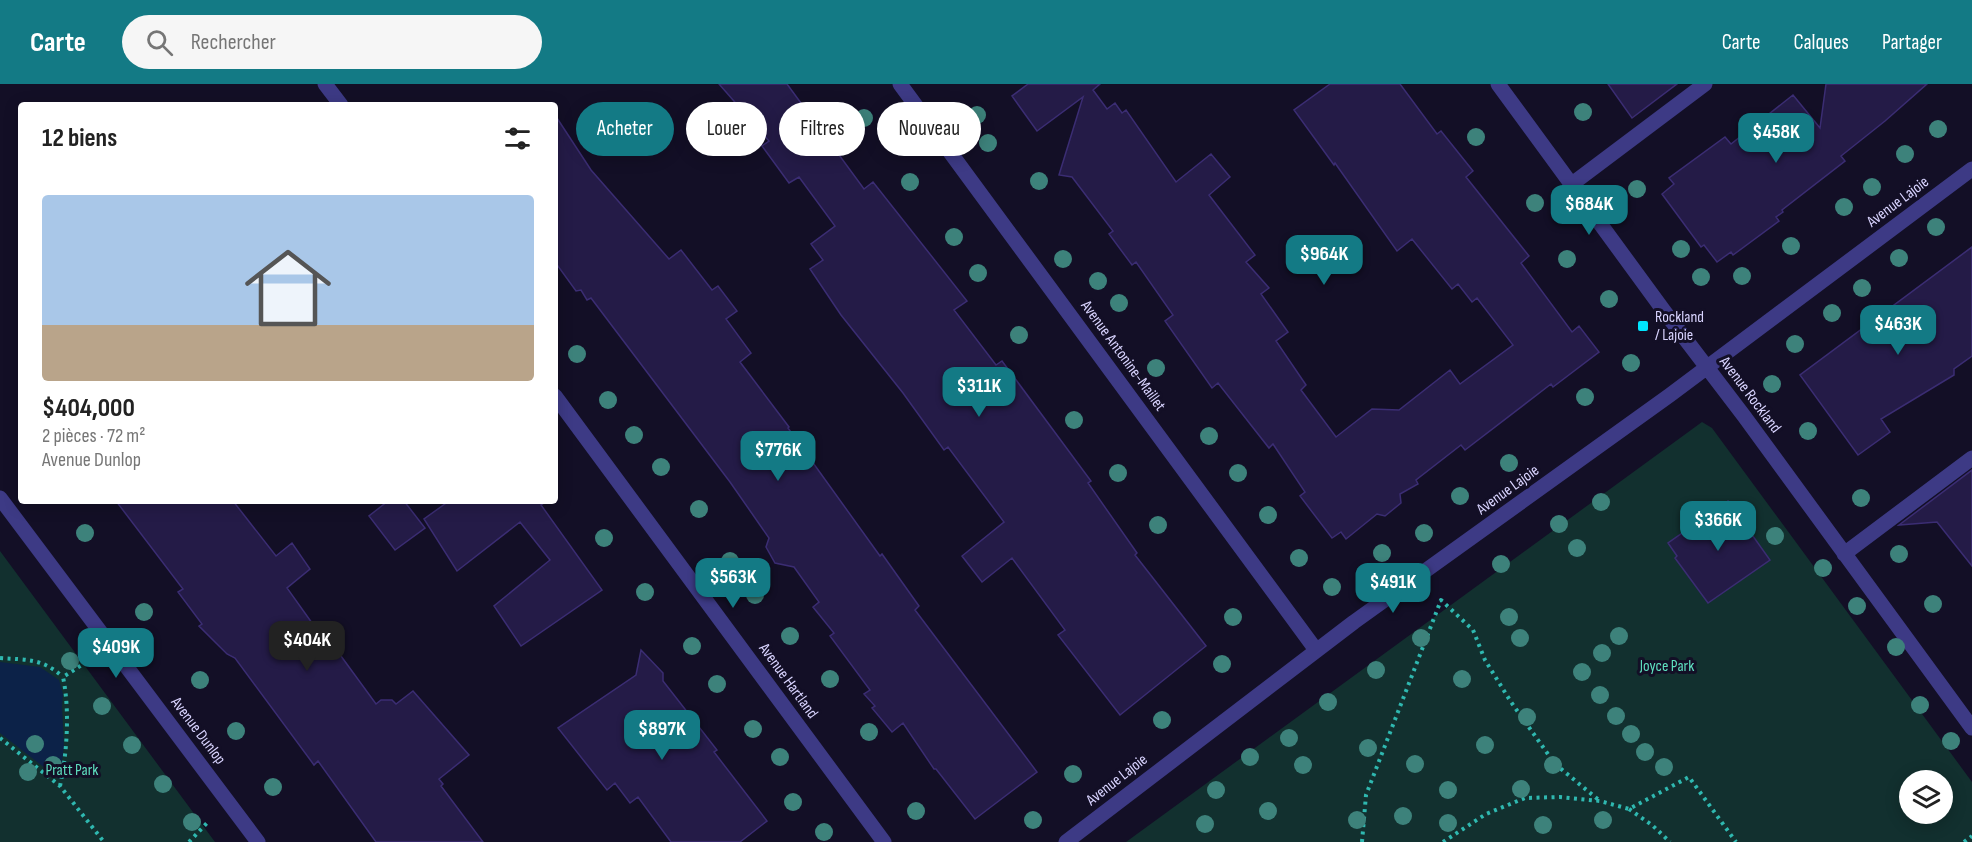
<!DOCTYPE html>
<html lang="fr">
<head>
<meta charset="utf-8">
<style>
  :root { --surface:#fff; --page:#f6f6f6; --text:#222; --muted:#767676; --accent:#137a85 }
  body { margin:0; font-family:"Sofia Sans Condensed",sans-serif; background:var(--page); color:var(--text); height:100vh; display:flex; flex-direction:column; font-size:22px; white-space:nowrap }
  * { box-sizing:border-box; margin:0 }
  p { font-size:20px; color:var(--muted) }
  .icon { flex:none; width:33px; height:33px; fill:none; stroke:currentColor; stroke-width:2; stroke-linecap:round; stroke-linejoin:round }
  .map { position:relative; flex:1; overflow:hidden }
  .panel { position:absolute; left:18px; top:18px; width:540px; height:402px; display:flex; flex-direction:column; background:var(--surface); border-radius:6px; box-shadow:0 3px 15px #0003 }
  .panel>* { flex:none }
  .guide { position:absolute; left:576px; top:18px; width:570px; height:54px; display:flex; gap:12px }
  .tools { position:absolute; left:1899px; top:686px; display:grid; gap:12px }
  .tools a { display:grid; place-items:center; width:54px; height:54px; border-radius:50%; background:var(--surface); box-shadow:0 3px 15px #0003; font-size:30px }
  .price { position:absolute; translate:-50% -51px; padding:0 14px; border-radius:12px; background:var(--accent); color:#fff; font-size:20px; line-height:39px; filter:drop-shadow(0 2px 3px #0008) }
  .price::after { content:''; position:absolute; left:50%; top:36px; width:18px; height:14px; margin-left:-9px; background:inherit; clip-path:polygon(0 0,100% 0,50% 100%) }
  .price.on { background:#222; color:#fff }
  ul { padding:0; list-style:none }
  li { display:grid; align-content:center; gap:12px; height:318px; padding:0 24px }
  li span { display:grid; place-items:center; height:186px; border-radius:6px; color:#555 }
  li>.icon { margin-inline-start:auto }
  span .icon { width:108px; height:108px; fill:#fffc; stroke-width:1 }
  li b { font-size:26px }
  h2 { display:flex; justify-content:space-between; align-items:center; height:72px; padding:0 24px; font-size:26px }
  .tag { padding:0 21px; border-radius:27px; background:var(--surface); box-shadow:0 3px 15px #0003; font-size:21px; line-height:54px }
  .tag.on { background:var(--accent); color:#fff }
  header { display:flex; align-items:center; gap:36px; box-sizing:border-box; height:84px; padding:0 30px; background:var(--accent); color:#fff }
  header strong { font-size:28px }
  nav { display:flex; gap:33px; margin-inline-start:auto; font-size:21px }
  .search { width:420px; height:54px; background:var(--page); display:flex; align-items:center; gap:15px; box-sizing:border-box; padding:0 21px; border-radius:33px; color:var(--muted); font-size:22px }
  .map>svg:first-child { display:block }
</style>
</head>
<body>
<header>
<strong>Carte</strong>
<div class="search"><svg class="icon" aria-label="search" viewBox="0 0 24 24"><circle cx="10" cy="10" r="6"/><path d="M15 15l6 6"/></svg>Rechercher</div>
<nav><a>Carte</a><a>Calques</a><a>Partager</a></nav>
</header>
<div class="map">
<svg width="1972" height="758" viewBox="0 0 1972 758">
  <rect width="100%" height="100%" fill="#130f26"/>
  <path fill="#12302f" fill-rule="evenodd" d="M 1702,338 L 1712,344 L 1972,698 L 1972,758 L 1126,758 ZM 1910,696 L 1942,696 L 1942,729 L 1910,729 Z
    M 0,467 L 215,758 L 0,758 Z"/>
  <path fill="#0c2248" d="M 0,578 L 40,583 L 59,596 L 63,610 L 62,622 L 64,663 L 59,695 L 0,649 Z"/>
  <path fill="#241b47" stroke="#3b2d73" stroke-width="1.5" d="M 719,0 L 787,0 L 864,105 L 873,98 L 967,217 L 954,226 L 996,281 L 1002,277 L 1091,397 L 1088,399 L 1137,469 L 1135,471 L 1206,562 L 1120,631 L 1058,551 L 1065,546 L 1012,474 L 982,498 L 962,472 L 1004,438 L 948,363 L 944,366 L 903,309 L 841,231 L 810,185 L 823,176 L 811,160 L 835,142 L 799,93 L 789,99 L 762,62 L 769,57 Z
    M 1028,0 L 1100,0 L 1093,6 L 1107,25 L 1115,19 L 1122,29 L 1126,26 L 1176,98 L 1211,70 L 1230,93 L 1209,111 L 1255,171 L 1246,178 L 1269,204 L 1261,210 L 1288,248 L 1276,257 L 1306,301 L 1301,306 L 1336,353 L 1372,325 L 1399,326 L 1450,286 L 1460,300 L 1513,261 L 1477,214 L 1472,218 L 1458,200 L 1452,205 L 1412,155 L 1397,167 L 1335,79 L 1334,81 L 1294,26 L 1330,0 L 1400,0 L 1437,50 L 1441,47 L 1473,87 L 1466,93 L 1529,172 L 1521,179 L 1572,248 L 1579,242 L 1599,268 L 1553,303 L 1551,300 L 1465,366 L 1461,361 L 1416,396 L 1418,400 L 1400,410 L 1401,419 L 1385,432 L 1377,430 L 1346,455 L 1341,448 L 1332,454 L 1300,412 L 1305,408 L 1273,360 L 1269,364 L 1218,299 L 1212,304 L 1165,237 L 1173,231 L 1136,178 L 1132,181 L 1109,150 L 1113,147 L 1072,93 L 1059,91 L 1083,13 L 1037,47 L 1012,12 Z
    M 1608,0 L 1677,0 L 1632,34 Z
    M 1826,0 L 1927,0 L 1885,37 L 1841,72 L 1845,77 L 1782,126 L 1783,128 L 1776,133 L 1779,137 L 1733,171 L 1731,168 L 1717,178 L 1704,161 L 1701,163 L 1662,110 L 1674,100 L 1669,94 L 1725,53 L 1731,60 L 1793,11 L 1820,44 Z
    M 555,31 L 591,86 L 669,175 L 681,166 L 712,206 L 718,202 L 737,227 L 726,235 L 751,269 L 740,278 L 789,343 L 788,344 L 880,472 L 882,470 L 919,522 L 915,526 L 1037,688 L 975,735 L 936,685 L 934,685 L 903,639 L 892,648 L 872,624 L 875,622 L 864,610 L 870,606 L 830,552 L 834,549 L 813,523 L 819,518 L 794,483 L 775,479 L 766,463 L 769,454 L 730,398 L 591,214 L 587,216 L 581,206 L 576,207 L 555,178 Z
    M 1972,163 L 1972,272 L 1954,285 L 1954,291 L 1881,335 L 1890,348 L 1858,371 L 1800,291 Z
    M 1972,386 L 1972,482 L 1937,438 L 1899,441 Z
    M 116,417 L 233,417 L 276,472 L 292,459 L 310,485 L 287,504 L 327,560 L 330,557 L 376,620 L 381,616 L 392,616 L 396,620 L 413,607 L 469,671 L 439,695 L 443,700 L 441,702 L 483,758 L 376,758 L 318,677 L 314,681 L 235,574 L 227,570 L 199,542 L 202,540 L 178,508 L 183,505 Z
    M 388,417 L 404,417 L 425,444 L 395,466 L 369,432 Z
    M 449,417 L 547,417 L 541,421 L 602,506 L 521,562 L 494,522 L 550,476 L 520,438 L 457,487 L 424,435 Z
    M 1728,417 L 1770,476 L 1708,519 L 1675,474 L 1677,472 L 1668,459 Z
    M 641,566 L 663,589 L 663,597 L 717,666 L 714,668 L 767,737 L 740,758 L 671,758 L 638,713 L 630,719 L 615,699 L 607,706 L 558,644 L 636,591 Z"/>
  <g fill="none" stroke-linecap="round" stroke-linejoin="round">
    <path stroke="#2fb8b0" stroke-width="4" stroke-dasharray="3 4.5" stroke-linecap="butt" d="M 0,574 C 27,576 42,574 63,593
      M 0,654 L 60,702 L 104,758
      M 60,702 C 67,670 70,626 63,593 L 88,577
      M 1629,725 L 1652,741 L 1670,758
      M 189,758 L 207,739
      M 1362,758 L 1366,711 L 1441,516 L 1473,546 L 1485,576 L 1511,618 L 1555,680 L 1600,717
      M 1443,758 L 1486,730 L 1525,714 L 1560,713 L 1600,717 L 1629,725 L 1689,693 L 1736,758
      M 1964,758 L 1972,752"/>
    <path stroke="#3d3a85" stroke-width="15" d="M 325,0 L 341,21
      M 900,0 L 1316,566
      M 1498,0 L 1664,227 L 1744,332 L 1972,644
      M 1572,100 L 1705,0
      M 555,312 L 884,758
      M 0,414 L 258,758
      M 1844,470 L 1972,374
      M 1066,758 L 1354,538 L 1670,311 L 1972,85"/>
  </g>
  <g fill="#3d827b">
    <circle cx="1583" cy="28" r="9"/>
    <circle cx="977" cy="31" r="9"/>
    <circle cx="864" cy="34" r="9"/>
    <circle cx="1938" cy="45" r="9"/>
    <circle cx="1476" cy="53" r="9"/>
    <circle cx="988" cy="59" r="9"/>
    <circle cx="1905" cy="70" r="9"/>
    <circle cx="1039" cy="97" r="9"/>
    <circle cx="910" cy="98" r="9"/>
    <circle cx="1872" cy="103" r="9"/>
    <circle cx="1637" cy="105" r="9"/>
    <circle cx="1535" cy="119" r="9"/>
    <circle cx="1844" cy="123" r="9"/>
    <circle cx="1936" cy="143" r="9"/>
    <circle cx="954" cy="153" r="9"/>
    <circle cx="1791" cy="162" r="9"/>
    <circle cx="1681" cy="165" r="9"/>
    <circle cx="1899" cy="174" r="9"/>
    <circle cx="1063" cy="175" r="9"/>
    <circle cx="1567" cy="175" r="9"/>
    <circle cx="978" cy="189" r="9"/>
    <circle cx="1742" cy="192" r="9"/>
    <circle cx="1701" cy="193" r="9"/>
    <circle cx="1098" cy="197" r="9"/>
    <circle cx="1862" cy="204" r="9"/>
    <circle cx="1609" cy="215" r="9"/>
    <circle cx="1119" cy="219" r="9"/>
    <circle cx="1832" cy="229" r="9"/>
    <circle cx="1019" cy="251" r="9"/>
    <circle cx="1795" cy="260" r="9"/>
    <circle cx="577" cy="270" r="9"/>
    <circle cx="1631" cy="279" r="9"/>
    <circle cx="1156" cy="284" r="9"/>
    <circle cx="1772" cy="300" r="9"/>
    <circle cx="1585" cy="313" r="9"/>
    <circle cx="608" cy="316" r="9"/>
    <circle cx="1074" cy="336" r="9"/>
    <circle cx="1808" cy="347" r="9"/>
    <circle cx="634" cy="351" r="9"/>
    <circle cx="1209" cy="352" r="9"/>
    <circle cx="1509" cy="379" r="9"/>
    <circle cx="661" cy="383" r="9"/>
    <circle cx="1118" cy="389" r="9"/>
    <circle cx="1238" cy="389" r="9"/>
    <circle cx="1460" cy="412" r="9"/>
    <circle cx="1861" cy="414" r="9"/>
    <circle cx="1601" cy="418" r="9"/>
    <circle cx="699" cy="425" r="9"/>
    <circle cx="1268" cy="431" r="9"/>
    <circle cx="1559" cy="440" r="9"/>
    <circle cx="1158" cy="441" r="9"/>
    <circle cx="85" cy="449" r="9"/>
    <circle cx="1424" cy="449" r="9"/>
    <circle cx="1775" cy="452" r="9"/>
    <circle cx="604" cy="454" r="9"/>
    <circle cx="1577" cy="464" r="9"/>
    <circle cx="1382" cy="469" r="9"/>
    <circle cx="1899" cy="470" r="9"/>
    <circle cx="1299" cy="474" r="9"/>
    <circle cx="730" cy="477" r="9"/>
    <circle cx="1501" cy="480" r="9"/>
    <circle cx="1823" cy="484" r="9"/>
    <circle cx="1332" cy="503" r="9"/>
    <circle cx="645" cy="508" r="9"/>
    <circle cx="755" cy="511" r="9"/>
    <circle cx="1933" cy="520" r="9"/>
    <circle cx="1857" cy="522" r="9"/>
    <circle cx="144" cy="528" r="9"/>
    <circle cx="1233" cy="533" r="9"/>
    <circle cx="1509" cy="533" r="9"/>
    <circle cx="790" cy="552" r="9"/>
    <circle cx="1619" cy="552" r="9"/>
    <circle cx="1421" cy="554" r="9"/>
    <circle cx="1520" cy="554" r="9"/>
    <circle cx="692" cy="562" r="9"/>
    <circle cx="1896" cy="563" r="9"/>
    <circle cx="1602" cy="569" r="9"/>
    <circle cx="70" cy="577" r="9"/>
    <circle cx="1222" cy="580" r="9"/>
    <circle cx="1376" cy="586" r="9"/>
    <circle cx="1582" cy="588" r="9"/>
    <circle cx="830" cy="595" r="9"/>
    <circle cx="1462" cy="595" r="9"/>
    <circle cx="200" cy="596" r="9"/>
    <circle cx="717" cy="600" r="9"/>
    <circle cx="1600" cy="611" r="9"/>
    <circle cx="1328" cy="618" r="9"/>
    <circle cx="1920" cy="621" r="9"/>
    <circle cx="102" cy="622" r="9"/>
    <circle cx="1616" cy="632" r="9"/>
    <circle cx="1527" cy="633" r="9"/>
    <circle cx="1162" cy="636" r="9"/>
    <circle cx="753" cy="645" r="9"/>
    <circle cx="236" cy="647" r="9"/>
    <circle cx="869" cy="648" r="9"/>
    <circle cx="1631" cy="650" r="9"/>
    <circle cx="1289" cy="654" r="9"/>
    <circle cx="1951" cy="657" r="9"/>
    <circle cx="35" cy="660" r="9"/>
    <circle cx="132" cy="661" r="9"/>
    <circle cx="1485" cy="661" r="9"/>
    <circle cx="1368" cy="664" r="9"/>
    <circle cx="1645" cy="668" r="9"/>
    <circle cx="780" cy="673" r="9"/>
    <circle cx="1250" cy="673" r="9"/>
    <circle cx="1415" cy="680" r="9"/>
    <circle cx="53" cy="681" r="9"/>
    <circle cx="1303" cy="681" r="9"/>
    <circle cx="1553" cy="681" r="9"/>
    <circle cx="1664" cy="683" r="9"/>
    <circle cx="28" cy="688" r="9"/>
    <circle cx="1073" cy="690" r="9"/>
    <circle cx="163" cy="700" r="9"/>
    <circle cx="273" cy="703" r="9"/>
    <circle cx="1521" cy="705" r="9"/>
    <circle cx="1216" cy="706" r="9"/>
    <circle cx="1448" cy="706" r="9"/>
    <circle cx="793" cy="718" r="9"/>
    <circle cx="916" cy="727" r="9"/>
    <circle cx="1268" cy="727" r="9"/>
    <circle cx="1403" cy="732" r="9"/>
    <circle cx="1033" cy="736" r="9"/>
    <circle cx="1357" cy="736" r="9"/>
    <circle cx="1603" cy="736" r="9"/>
    <circle cx="192" cy="738" r="9"/>
    <circle cx="1448" cy="739" r="9"/>
    <circle cx="1205" cy="740" r="9"/>
    <circle cx="1543" cy="741" r="9"/>
    <circle cx="824" cy="748" r="9"/>
  </g>
  <rect fill="#00e5ff" stroke="#130f26" stroke-width="2" x="1637" y="236" width="12" height="12" rx="3"/>
  <g text-anchor="middle" dominant-baseline="central" stroke-width="6" stroke-linejoin="round" paint-order="stroke">
    <g font-size="16" fill="#d9d4ff" stroke="#130f26">
      <text transform="translate(1898 118) rotate(-37)">Avenue Lajoie</text>
      <text transform="translate(1123 272) rotate(54)">Avenue Antonine-Maillet</text>
      <text transform="translate(1750 311) rotate(53)">Avenue Rockland</text>
      <text transform="translate(1508 406) rotate(-36)">Avenue Lajoie</text>
      <text transform="translate(788 597) rotate(54)">Avenue Hartland</text>
      <text transform="translate(198 647) rotate(53)">Avenue Dunlop</text>
      <text transform="translate(1117 696) rotate(-38)">Avenue Lajoie</text>
    </g>
    <g font-size="16" fill="#d9d4ff" stroke="#130f26" text-anchor="start">
      <text x="1655" y="233">Rockland<tspan x="1655" dy="18">/ Lajoie</tspan></text>
    </g>
    <g font-size="16" fill="#5fe0c0" stroke="#130f26">
      <text x="1667" y="582">Joyce Park</text>
      <text x="72" y="686">Pratt Park</text>
    </g>
  </g>
</svg>
<div class="tools">
<a><svg class="icon" aria-label="layers" viewBox="0 0 24 24"><path d="M12 4l9 5-9 5-9-5zM3 14l9 5 9-5"/></svg></a>
</div>
<b class="price" style="left:1776px;top:80px">$458K</b>
<b class="price" style="left:1589px;top:152px">$684K</b>
<b class="price" style="left:1324px;top:202px">$964K</b>
<b class="price" style="left:1898px;top:272px">$463K</b>
<b class="price" style="left:979px;top:334px">$311K</b>
<b class="price" style="left:778px;top:398px">$776K</b>
<b class="price" style="left:1718px;top:468px">$366K</b>
<b class="price" style="left:733px;top:525px">$563K</b>
<b class="price" style="left:1393px;top:530px">$491K</b>
<b class="price on" style="left:307px;top:588px">$404K</b>
<b class="price" style="left:116px;top:595px">$409K</b>
<b class="price" style="left:662px;top:677px">$897K</b>
<div class="guide">
<a class="tag on">Acheter</a>
<a class="tag">Louer</a>
<a class="tag">Filtres</a>
<a class="tag">Nouveau</a>
</div>
<section class="panel">
<h2>12 biens<svg class="icon" aria-label="filters" viewBox="0 0 24 24"><path d="M4 7h16M4 17h16"/><circle cx="9" cy="7" r="2"/><circle cx="15" cy="17" r="2"/></svg></h2>
<ul>
<li><span style="background:linear-gradient(#a9c7e8 70%,#b9a48a 0)"><svg class="icon" aria-label="home" viewBox="0 0 24 24"><path d="M3 11l9-7 9 7M6 9v11h12V9"/></svg></span><div><b>$404,000</b><p>2 pièces · 72 m²</p><p>Avenue Dunlop</p></div></li>
</ul>
</section>
</div>
</body>
</html>
